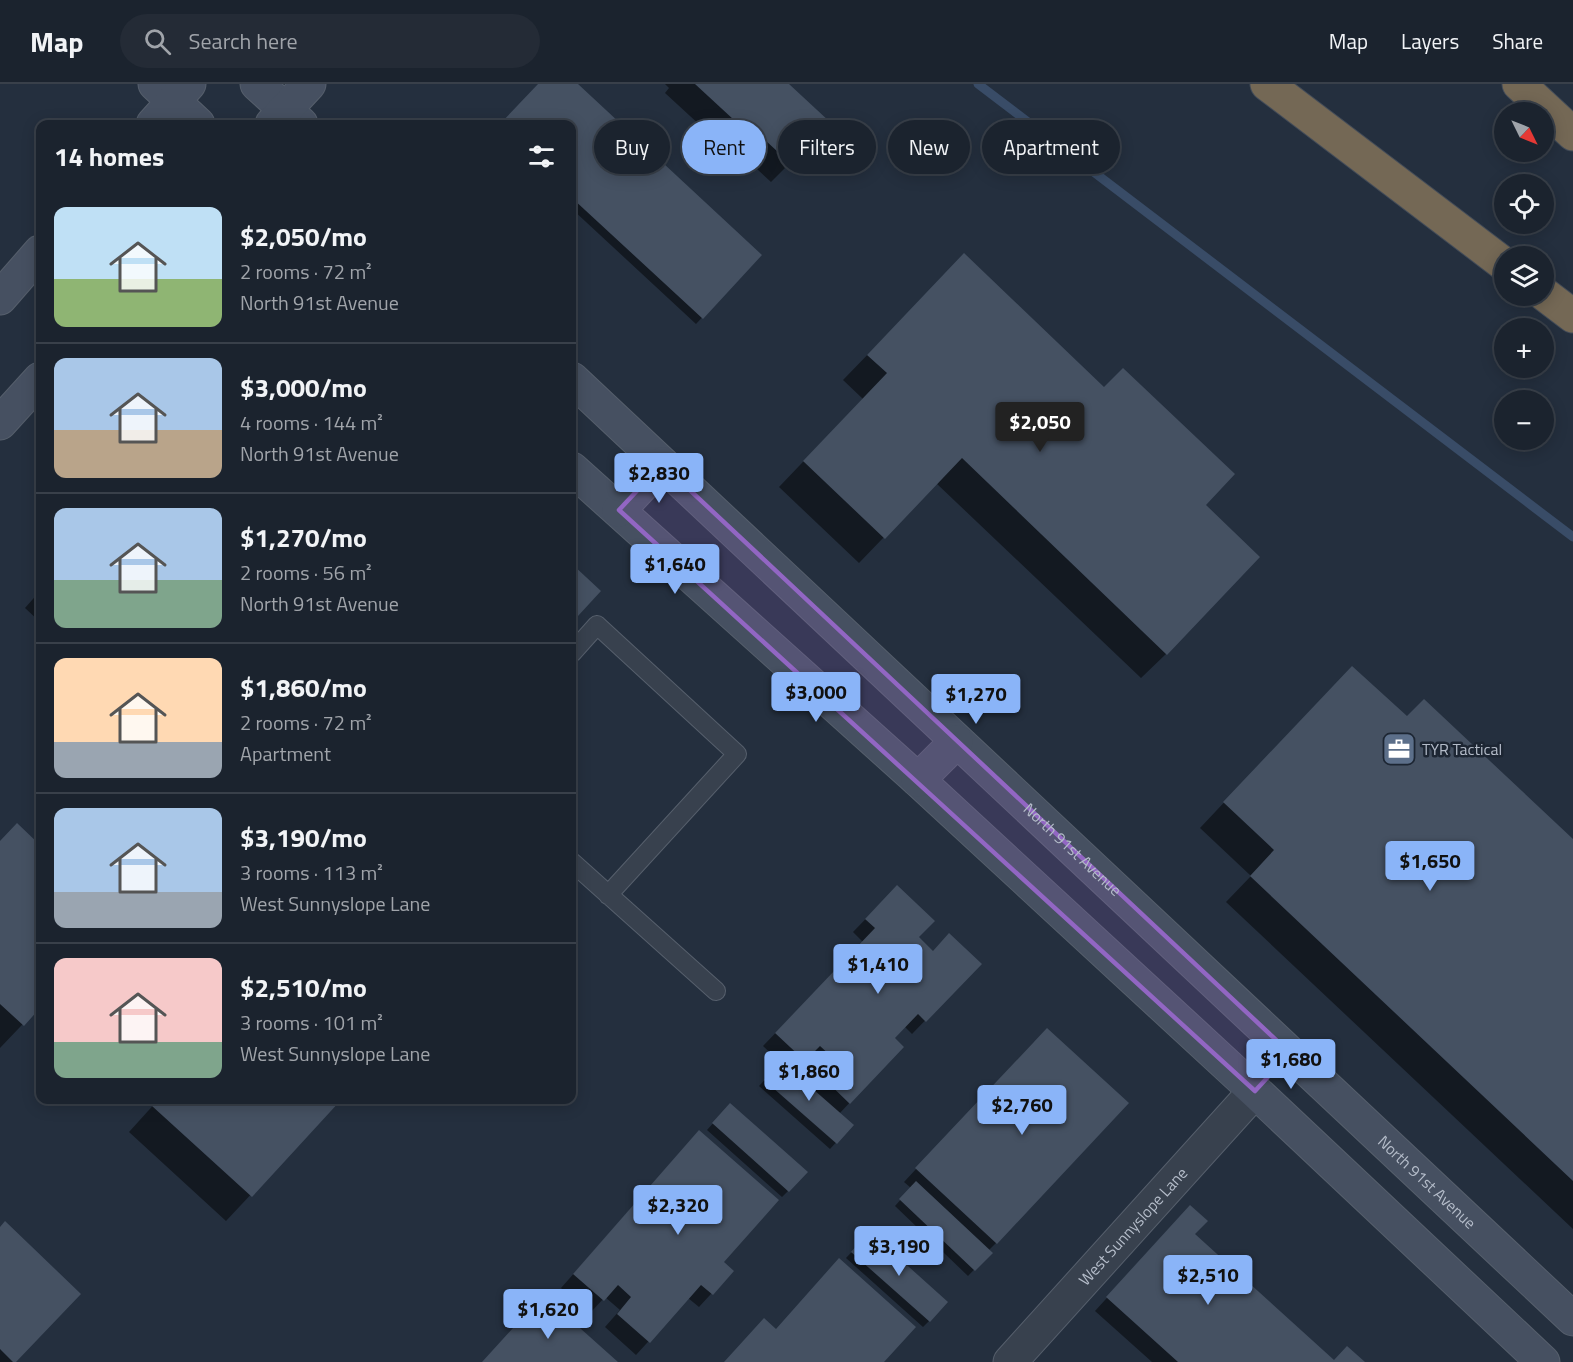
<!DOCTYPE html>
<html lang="en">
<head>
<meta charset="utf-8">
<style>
  :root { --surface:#1b232e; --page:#242b36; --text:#f1f3f6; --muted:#a0a4aa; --line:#39404a; --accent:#8ab4f8 }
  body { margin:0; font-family:"Titillium Web",sans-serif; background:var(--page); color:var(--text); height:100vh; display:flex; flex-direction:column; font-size:22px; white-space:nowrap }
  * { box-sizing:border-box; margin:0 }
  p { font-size:20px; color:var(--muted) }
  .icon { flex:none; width:33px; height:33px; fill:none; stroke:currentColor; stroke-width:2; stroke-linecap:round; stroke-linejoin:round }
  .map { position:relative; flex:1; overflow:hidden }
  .drawer { position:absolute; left:36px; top:36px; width:540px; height:984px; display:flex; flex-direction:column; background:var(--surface); border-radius:12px; box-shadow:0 3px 15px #0003,0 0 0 2px var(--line) }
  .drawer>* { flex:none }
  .top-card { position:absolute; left:594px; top:36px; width:570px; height:54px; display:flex; gap:12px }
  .needle { width:39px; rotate:133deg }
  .controls { position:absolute; left:1494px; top:18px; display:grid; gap:12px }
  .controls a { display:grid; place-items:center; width:60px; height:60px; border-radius:50%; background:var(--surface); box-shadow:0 3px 15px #0003,0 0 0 2px var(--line); font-size:30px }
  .price { position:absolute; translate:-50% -51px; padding:0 14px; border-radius:6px; background:var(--accent); color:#111; font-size:20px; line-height:39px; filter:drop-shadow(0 2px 3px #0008) }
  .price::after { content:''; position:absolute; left:50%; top:36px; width:18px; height:14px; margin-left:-9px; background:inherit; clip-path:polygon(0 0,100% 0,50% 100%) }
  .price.selected { background:#222; color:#fff }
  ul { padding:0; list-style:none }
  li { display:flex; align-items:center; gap:18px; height:150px; padding:0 18px }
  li+li { border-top:2px solid var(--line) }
  li span { display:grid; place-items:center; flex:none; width:168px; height:120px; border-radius:12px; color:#555 }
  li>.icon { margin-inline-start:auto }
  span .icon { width:72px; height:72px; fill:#fffc; stroke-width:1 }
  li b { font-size:26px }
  h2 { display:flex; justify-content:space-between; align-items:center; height:72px; padding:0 18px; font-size:26px }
  .chip { padding:0 21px; border-radius:27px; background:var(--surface); box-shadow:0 3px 15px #0003,0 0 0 2px var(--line); font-size:21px; line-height:54px }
  .chip.selected { background:var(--accent); color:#111 }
  header { display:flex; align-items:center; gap:36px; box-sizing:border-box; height:84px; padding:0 30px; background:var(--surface); border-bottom:2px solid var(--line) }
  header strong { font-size:28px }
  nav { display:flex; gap:33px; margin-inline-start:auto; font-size:21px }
  .search { width:420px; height:54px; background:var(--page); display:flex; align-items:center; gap:15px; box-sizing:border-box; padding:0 21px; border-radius:33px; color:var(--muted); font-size:22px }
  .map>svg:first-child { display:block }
</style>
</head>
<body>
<header>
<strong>Map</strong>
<div class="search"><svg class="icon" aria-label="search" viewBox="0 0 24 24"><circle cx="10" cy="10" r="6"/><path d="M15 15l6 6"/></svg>Search here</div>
<nav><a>Map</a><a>Layers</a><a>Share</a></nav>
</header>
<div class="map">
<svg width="1573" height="1278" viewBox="0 0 1573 1278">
  <rect width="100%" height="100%" fill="#242f3e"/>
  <path fill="#0007" fill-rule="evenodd" d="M 539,0 L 576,0 L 760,171 L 696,240 L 572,125 L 572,40 L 501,40 Z
    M 665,0 L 786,0 L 790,79 L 771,98 L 732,62 L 727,66 L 665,9 L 669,4 Z
    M 940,196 L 1204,421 L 1166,570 L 1141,594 L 936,399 L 859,479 L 779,403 L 863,315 L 843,296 Z
    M 572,482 L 599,508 L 572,537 Z
    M 40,507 L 40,538 L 25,524 Z
    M 1327,609 L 1573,757 L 1573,1145 L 1226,818 L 1251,792 L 1200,744 Z
    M 17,741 L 40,763 L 40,922 L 0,964 L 0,758 Z
    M 884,816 L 932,868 L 980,880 L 912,950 L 904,942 L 893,954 L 902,963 L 839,1030 L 852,1041 L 830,1065 L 759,1002 L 781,979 L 763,962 L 863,858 L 853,848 ZM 806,973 L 822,988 L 808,1003 L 792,988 Z
    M 1034,958 L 996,1159 L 988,1167 L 990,1169 L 968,1192 L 895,1122 L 911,1104 L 904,1098 Z
    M 158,1016 L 339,1016 L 226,1137 L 129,1048 Z
    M 724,1027 L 788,1107 L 782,1113 L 707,1046 Z
    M 699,1048 L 722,1179 L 732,1187 L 699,1223 L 688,1214 L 636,1271 L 605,1243 L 620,1226 L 605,1213 L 590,1229 L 561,1204 Z
    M 1178,1136 L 1334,1278 L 1363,1278 L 1152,1278 L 1095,1227 Z
    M 0,1145 L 14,1278 L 0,1278 Z
    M 864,1155 L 929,1237 L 923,1243 L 846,1174 Z"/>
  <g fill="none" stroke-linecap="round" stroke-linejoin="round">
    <path stroke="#394c67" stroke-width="9" d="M 978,0 L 1573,453"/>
  </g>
  <path fill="#455162" d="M 538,0 L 578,0 L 762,171 L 703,235 L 572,114 L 572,40 L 500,40 Z
    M 695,0 L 789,0 L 830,38 L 791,80 L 751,43 L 747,48 Z
    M 964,169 L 1104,303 L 1123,284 L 1235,390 L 1206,421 L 1260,473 L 1167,571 L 962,374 L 885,455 L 803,377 L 887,289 L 867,271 Z
    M 572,480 L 601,507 L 578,532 L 572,526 Z
    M 1352,582 L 1407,632 L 1424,615 L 1573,755 L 1573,1097 L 1250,792 L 1274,766 L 1223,718 Z
    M 17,739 L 40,761 L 40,924 L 24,942 L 0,920 L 0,757 Z
    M 897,801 L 935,837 L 919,853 L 933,867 L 949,849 L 982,880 L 926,938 L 918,930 L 895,954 L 904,963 L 850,1020 L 819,990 L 833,974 L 820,962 L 805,977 L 775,949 L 875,844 L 865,835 Z
    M 1047,944 L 1129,1019 L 997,1160 L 915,1084 Z
    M 781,977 L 854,1041 L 837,1060 L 764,996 Z
    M 159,1016 L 341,1016 L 252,1113 L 152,1022 Z
    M 730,1019 L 808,1088 L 789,1108 L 712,1039 Z
    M 699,1046 L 779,1116 L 724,1178 L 734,1187 L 713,1211 L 701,1201 L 650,1259 L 617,1230 L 631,1213 L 618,1201 L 604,1217 L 573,1190 Z
    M 916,1097 L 993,1169 L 975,1187 L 899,1115 Z
    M 1190,1121 L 1208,1137 L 1195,1150 L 1334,1276 L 1347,1262 L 1365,1278 L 1178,1278 L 1106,1213 Z
    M 5,1137 L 81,1210 L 16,1278 L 13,1278 L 0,1265 L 0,1143 Z
    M 869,1147 L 948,1218 L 930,1238 L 851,1168 Z
    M 839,1174 L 916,1243 L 884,1278 L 724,1278 L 764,1234 L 776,1245 Z
    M 543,1211 L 618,1278 L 482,1278 Z"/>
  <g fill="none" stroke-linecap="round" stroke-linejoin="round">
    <g stroke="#565f6c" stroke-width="20">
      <path id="service" d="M 572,569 L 597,541 L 737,670 L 608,811
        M 572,778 L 716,907"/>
    </g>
    <g stroke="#565f6c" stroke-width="35">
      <g id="minor">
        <path id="s1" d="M 1010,1278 L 1255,1007"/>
      </g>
    </g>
    <g stroke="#565f6c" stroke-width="35">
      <g id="secondary">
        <path d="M 155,0 L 198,40"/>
        <path d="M 257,0 L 301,40"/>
        <path d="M 153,40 L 189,0"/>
        <path d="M 272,40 L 309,0"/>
        <path d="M 0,214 L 40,168"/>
        <path id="s2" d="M 572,295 L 1573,1235"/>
        <path d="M 0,339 L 40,295"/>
        <path d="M 572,385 L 918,696 L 1255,1007 L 1543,1278"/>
        <path d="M 619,426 L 662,380"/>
        <path d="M 918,696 L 956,658"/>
      </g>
    </g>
    <g stroke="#434c59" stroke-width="35">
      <path id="motorway" d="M 1267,0 L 1504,180
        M 1519,0 L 1573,50
        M 1544,210 L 1573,232"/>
    </g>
    <use href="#service" stroke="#38414e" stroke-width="18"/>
    <use href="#minor" stroke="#38414e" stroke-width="33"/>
    <use href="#secondary" stroke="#465061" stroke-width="33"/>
    <use href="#motorway" stroke="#746855" stroke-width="33"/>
  </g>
  <path fill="#9266c3" fill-opacity="0.2" stroke="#9266c3" stroke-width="4.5" stroke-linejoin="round" d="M 662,380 L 1290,969 L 1255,1007 L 619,426 Z"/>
  <defs>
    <g id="office-square" transform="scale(1.725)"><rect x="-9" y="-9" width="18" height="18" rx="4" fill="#5c6f8a" stroke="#1d2633"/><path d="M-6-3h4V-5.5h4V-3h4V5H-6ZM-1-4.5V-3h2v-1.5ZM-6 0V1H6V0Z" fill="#fff"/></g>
  </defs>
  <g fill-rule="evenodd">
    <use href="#office-square" x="1399" y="665"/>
  </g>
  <g text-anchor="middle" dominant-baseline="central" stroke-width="5" stroke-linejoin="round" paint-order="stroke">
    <g font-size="16" fill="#b4bcc9" stroke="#1d2633" text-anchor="start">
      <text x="1422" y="665">TYR Tactical</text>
    </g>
    <g font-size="16" fill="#b4bcc9" stroke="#1d2633">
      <text stroke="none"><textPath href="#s2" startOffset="687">North 91st Avenue</textPath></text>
      <text stroke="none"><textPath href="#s2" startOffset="1173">North 91st Avenue</textPath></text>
      <text stroke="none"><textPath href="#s1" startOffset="183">West Sunnyslope Lane</textPath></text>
    </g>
  </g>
</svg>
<div class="controls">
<a><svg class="needle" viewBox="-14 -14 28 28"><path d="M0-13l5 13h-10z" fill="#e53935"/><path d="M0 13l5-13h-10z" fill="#a0a4aa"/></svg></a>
<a><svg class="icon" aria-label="locate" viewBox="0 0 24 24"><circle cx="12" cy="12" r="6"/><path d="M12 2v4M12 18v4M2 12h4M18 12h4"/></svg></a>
<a><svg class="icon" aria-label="layers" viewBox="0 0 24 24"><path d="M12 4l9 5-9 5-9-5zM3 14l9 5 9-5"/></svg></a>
<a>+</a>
<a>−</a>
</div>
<b class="price selected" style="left:1040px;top:369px">$2,050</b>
<b class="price" style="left:659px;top:420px">$2,830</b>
<b class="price" style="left:675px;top:511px">$1,640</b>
<b class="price" style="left:816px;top:639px">$3,000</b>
<b class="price" style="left:976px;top:641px">$1,270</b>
<b class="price" style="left:1430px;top:808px">$1,650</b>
<b class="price" style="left:878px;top:911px">$1,410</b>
<b class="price" style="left:1291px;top:1006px">$1,680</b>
<b class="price" style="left:809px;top:1018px">$1,860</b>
<b class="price" style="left:1022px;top:1052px">$2,760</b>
<b class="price" style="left:678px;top:1152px">$2,320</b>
<b class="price" style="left:899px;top:1193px">$3,190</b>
<b class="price" style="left:1208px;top:1222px">$2,510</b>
<b class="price" style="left:548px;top:1256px">$1,620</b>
<div class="top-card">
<a class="chip">Buy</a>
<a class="chip selected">Rent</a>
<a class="chip">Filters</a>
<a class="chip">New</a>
<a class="chip">Apartment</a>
</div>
<section class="drawer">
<h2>14 homes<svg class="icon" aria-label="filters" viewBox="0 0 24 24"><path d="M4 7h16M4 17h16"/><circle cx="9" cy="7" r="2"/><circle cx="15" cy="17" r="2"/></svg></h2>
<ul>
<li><span style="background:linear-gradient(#bfe0f5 60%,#8fb573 0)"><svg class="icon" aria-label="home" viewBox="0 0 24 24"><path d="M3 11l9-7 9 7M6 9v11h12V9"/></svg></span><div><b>$2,050/mo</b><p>2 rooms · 72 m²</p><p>North 91st Avenue</p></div></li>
<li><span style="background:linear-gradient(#a9c7e8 60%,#b9a48a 0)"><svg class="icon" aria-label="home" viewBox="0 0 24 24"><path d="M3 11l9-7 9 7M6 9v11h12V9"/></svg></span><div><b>$3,000/mo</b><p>4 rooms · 144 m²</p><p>North 91st Avenue</p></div></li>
<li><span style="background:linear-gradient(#a9c7e8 60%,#7fa58c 0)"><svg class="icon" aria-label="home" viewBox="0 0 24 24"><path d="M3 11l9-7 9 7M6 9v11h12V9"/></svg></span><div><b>$1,270/mo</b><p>2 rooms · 56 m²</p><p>North 91st Avenue</p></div></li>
<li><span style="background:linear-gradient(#ffd9b3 70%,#9aa5b1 0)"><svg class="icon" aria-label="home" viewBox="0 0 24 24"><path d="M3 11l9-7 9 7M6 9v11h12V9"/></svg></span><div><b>$1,860/mo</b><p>2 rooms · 72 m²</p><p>Apartment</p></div></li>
<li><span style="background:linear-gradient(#a9c7e8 70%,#9aa5b1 0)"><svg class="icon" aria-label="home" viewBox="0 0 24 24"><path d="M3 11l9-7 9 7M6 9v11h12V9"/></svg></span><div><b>$3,190/mo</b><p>3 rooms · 113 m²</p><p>West Sunnyslope Lane</p></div></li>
<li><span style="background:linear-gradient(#f6c9c9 70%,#7fa58c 0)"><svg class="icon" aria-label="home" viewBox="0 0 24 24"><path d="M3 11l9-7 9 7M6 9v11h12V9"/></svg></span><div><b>$2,510/mo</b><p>3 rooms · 101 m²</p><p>West Sunnyslope Lane</p></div></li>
</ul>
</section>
</div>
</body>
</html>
